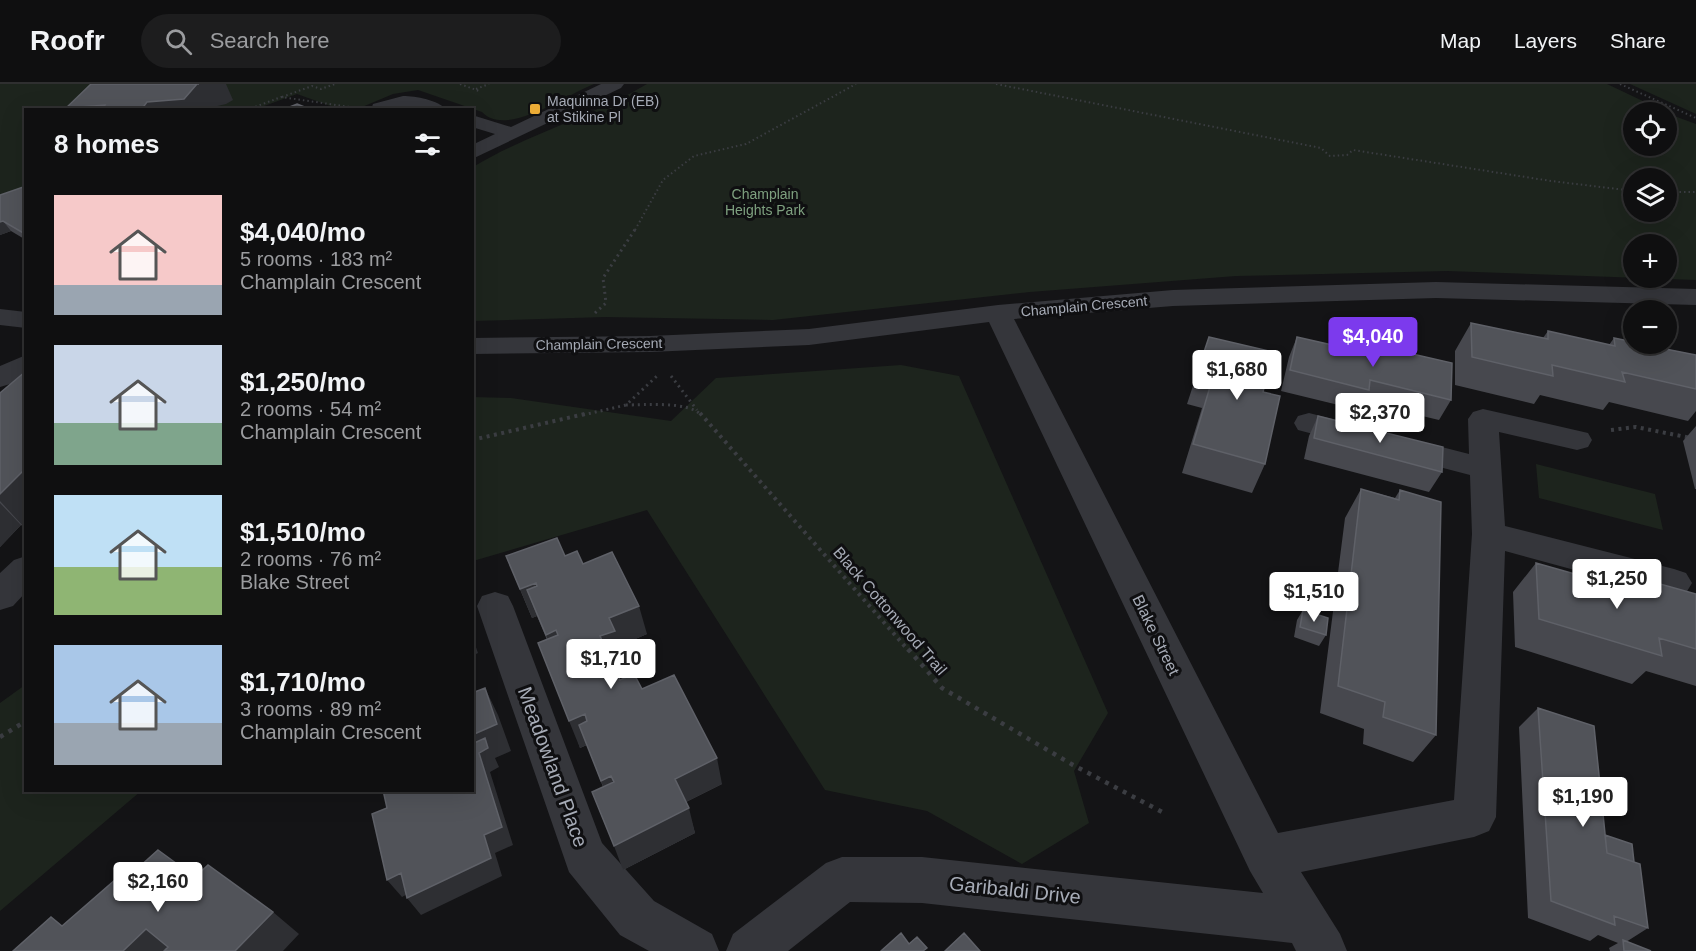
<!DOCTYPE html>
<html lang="en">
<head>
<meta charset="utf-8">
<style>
  :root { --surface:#0f0f10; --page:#1d1d1e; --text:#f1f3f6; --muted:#9b9c9f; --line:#2f2f30; --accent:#7c3aed }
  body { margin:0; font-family:Arial,sans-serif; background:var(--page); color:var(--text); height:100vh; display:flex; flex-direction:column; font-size:22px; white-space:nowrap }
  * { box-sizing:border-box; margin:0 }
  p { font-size:20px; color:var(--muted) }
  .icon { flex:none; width:33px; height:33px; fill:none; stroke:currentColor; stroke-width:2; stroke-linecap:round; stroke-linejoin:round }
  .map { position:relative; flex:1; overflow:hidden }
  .drawer { position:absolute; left:24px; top:24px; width:450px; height:684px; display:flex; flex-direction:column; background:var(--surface); border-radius:0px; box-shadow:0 6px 24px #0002,0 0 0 2px var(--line) }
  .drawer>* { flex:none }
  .tools { position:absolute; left:1623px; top:18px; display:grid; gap:12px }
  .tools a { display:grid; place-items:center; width:54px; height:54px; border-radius:50%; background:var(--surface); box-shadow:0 6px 24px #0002,0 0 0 2px var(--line); font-size:30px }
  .price { position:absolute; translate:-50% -51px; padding:0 14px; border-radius:6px; background:#fff; color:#222; font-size:20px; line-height:39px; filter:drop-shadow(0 2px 3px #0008) }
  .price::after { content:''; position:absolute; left:50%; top:36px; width:18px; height:14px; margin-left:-9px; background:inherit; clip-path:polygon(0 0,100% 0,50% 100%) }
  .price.on { background:var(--accent); color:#fff }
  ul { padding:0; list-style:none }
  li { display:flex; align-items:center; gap:18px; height:150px; padding:0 30px }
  li span { display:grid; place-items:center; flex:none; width:168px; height:120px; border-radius:0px; color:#555 }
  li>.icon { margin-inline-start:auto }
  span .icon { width:72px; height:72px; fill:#fffc; stroke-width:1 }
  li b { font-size:26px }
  h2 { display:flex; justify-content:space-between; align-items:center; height:72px; padding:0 30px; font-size:26px }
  header { display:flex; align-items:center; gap:36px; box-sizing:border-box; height:84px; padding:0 30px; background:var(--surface); border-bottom:2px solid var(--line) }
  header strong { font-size:28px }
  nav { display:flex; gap:33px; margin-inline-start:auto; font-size:21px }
  .search { width:420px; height:54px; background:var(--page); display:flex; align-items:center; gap:15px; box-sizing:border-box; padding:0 21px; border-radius:33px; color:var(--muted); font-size:22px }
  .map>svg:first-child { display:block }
</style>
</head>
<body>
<header>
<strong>Roofr</strong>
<div class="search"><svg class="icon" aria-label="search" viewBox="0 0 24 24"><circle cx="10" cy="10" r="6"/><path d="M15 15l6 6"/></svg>Search here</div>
<nav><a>Map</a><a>Layers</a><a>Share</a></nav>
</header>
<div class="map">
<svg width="1696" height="867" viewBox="0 0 1696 867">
  <rect width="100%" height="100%" fill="#141416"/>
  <path fill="#1d241d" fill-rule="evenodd" d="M 0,0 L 594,0 C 566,11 506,54 482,28 L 418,6 L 393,10 L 355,26 L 339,25 L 297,10 L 256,25 L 26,26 L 25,110 L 0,120 Z
    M 647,0 L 1607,0 L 1666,28 L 1634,28 L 1634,62 L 1666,62 L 1666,29 L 1696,40 L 1696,196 L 1447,187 L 1236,192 L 1030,208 L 773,236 L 605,233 L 473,237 L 473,83 C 528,50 591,33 647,0 ZM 1634,94 L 1666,94 L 1666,128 L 1634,128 ZM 1634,160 L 1666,160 L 1666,194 L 1634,194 Z
    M 1630,0 L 1696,0 L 1696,30 Z
    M 901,281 L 959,292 L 1108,629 L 1074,687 L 1089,739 L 1022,780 L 927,727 L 825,706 L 647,426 L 473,477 L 473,313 L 511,314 L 671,337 L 716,294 Z
    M 1536,380 L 1655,410 L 1663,446 L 1539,414 Z
    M 25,601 L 26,706 L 141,707 L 0,827 L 0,619 Z"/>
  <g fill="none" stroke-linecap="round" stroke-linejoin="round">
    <path stroke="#3b3d42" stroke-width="2" stroke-dasharray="1.5 3" stroke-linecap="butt" d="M 460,0 L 479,7
      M 996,0 L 1321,64 L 1330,72 L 1347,71 L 1353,66 L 1551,97 L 1634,107
      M 1620,0 L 1696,34
      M 476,5 L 489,0
      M 282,13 L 312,2 L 321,5 L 335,0
      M 247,26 L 281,13 L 350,23
      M 1666,108 L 1696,108
      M 635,146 L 663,96 L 694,72 L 746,60 L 856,0"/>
    <path stroke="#3b3d42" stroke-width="3" stroke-dasharray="2 4" stroke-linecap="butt" d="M 595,229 L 606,219 L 603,194 L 636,144
      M 671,292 L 697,326
      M 626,321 C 644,321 689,317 701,331
      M 583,331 L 626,321 L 657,292"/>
    <path stroke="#3b3d42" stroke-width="4" stroke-dasharray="3 4.5" stroke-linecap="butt" d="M 700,329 L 909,567
      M 1611,346 L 1636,343 L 1696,355
      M 472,356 L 589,329"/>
    <path stroke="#3b3d42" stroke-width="4.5" stroke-dasharray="4 6" stroke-linecap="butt" d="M 908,565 L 942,604 L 1073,681 L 1166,730
      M 0,653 L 26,637"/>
    <path fill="#35363b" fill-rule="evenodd" d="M 601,0 L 624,0 L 621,4 L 472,75 L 472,61 L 495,50 L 472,43 L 472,31 L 511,43 Z
      M 403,12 C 416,12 438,16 447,26 L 403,23 L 371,26 L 373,20 Z
      M 1436,198 L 1696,205 L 1696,221 L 1436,214 L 1173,222 L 1014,235 L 1278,749 L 1454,716 L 1472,450 L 1470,391 L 1298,346 L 1294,339 L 1298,332 L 1309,329 L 1469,370 L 1468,335 L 1473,328 L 1483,325 L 1588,349 L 1592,356 L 1588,363 L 1577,366 L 1499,348 L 1505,442 L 1674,485 L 1686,489 L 1692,499 L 1686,509 L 1674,513 L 1505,467 L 1496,733 L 1489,747 L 1474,753 L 1301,788 L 1340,850 L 1347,867 L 1296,867 L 1292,859 L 922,819 L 850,818 L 788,867 L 726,867 L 733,850 L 826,779 L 842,773 L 922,773 L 1263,809 L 1250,787 L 989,238 L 809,261 L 650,268 L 472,270 L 472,254 L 650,252 L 809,245 L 998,221 L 1173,206 Z
      M 0,225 L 26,228 L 26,244 L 0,241 Z
      M 26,271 L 26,291 L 10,300 L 0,303 L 0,282 Z
      M 26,472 L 26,508 L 13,522 L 0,526 L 0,489 L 14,476 Z
      M 495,508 L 508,512 L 513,522 L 602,759 L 654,817 L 712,850 L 719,867 L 649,867 L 620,851 L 569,788 L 477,522 L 482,512 Z"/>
  </g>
  <path fill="#47484e" d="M 26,102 L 26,156 L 11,147 L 0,151 L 0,111 Z
    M 1471,239 L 1543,254 L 1548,247 L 1609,261 L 1614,254 L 1696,271 L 1696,327 L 1688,337 L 1609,318 L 1603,326 L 1540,311 L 1534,320 L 1455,301 L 1455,267 Z
    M 1209,253 L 1263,308 L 1265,380 L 1252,409 L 1182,389 L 1202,324 L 1187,320 Z
    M 1297,253 L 1369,269 L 1373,261 L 1451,316 L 1439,336 L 1363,318 L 1359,326 L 1281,307 L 1289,273 Z
    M 26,287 L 26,440 L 23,442 L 21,441 L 0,463 L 0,309 Z
    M 1318,332 L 1442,388 L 1429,408 L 1304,375 L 1309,352 Z
    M 1696,342 L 1696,405 L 1695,405 L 1683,357 Z
    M 1361,405 L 1395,414 L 1400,406 L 1436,651 L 1413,678 L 1363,660 L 1364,645 L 1320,629 L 1345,434 Z
    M 506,472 L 565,472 L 583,480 L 647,550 L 619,562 L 623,575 L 612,579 L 620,596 L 642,605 L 722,700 L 686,718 L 695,749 L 623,786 L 603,703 L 587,661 L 580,664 L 547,556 L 537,532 L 532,534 Z
    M 1536,479 L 1635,507 L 1646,496 L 1696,510 L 1696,602 L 1646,587 L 1632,600 L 1515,563 L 1513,508 Z
    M 1303,526 L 1326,551 L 1319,562 L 1294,553 L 1297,536 Z
    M 1538,624 L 1605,751 L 1634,778 L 1648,844 L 1626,858 L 1651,867 L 1610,867 L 1609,864 L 1618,859 L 1598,851 L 1590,857 L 1528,834 L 1519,643 Z"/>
  <path fill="#2e2f33" d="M 197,0 L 226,0 L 233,16 L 226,20 L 209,24 L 207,26 L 141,26 L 147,18 Z
    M 105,21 L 107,26 L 67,26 L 66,24 Z
    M 3,137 L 11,147 L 0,151 L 0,138 Z
    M 26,384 L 26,440 L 23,442 L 0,417 L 0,410 Z
    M 0,419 L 21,441 L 0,463 Z
    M 536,499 L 547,528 L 527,506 L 537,532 L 532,534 L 520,505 Z
    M 639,522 L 647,550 L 619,562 L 623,575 L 609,580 L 600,552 L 609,534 Z
    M 556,546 L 567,574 L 556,578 L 546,551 Z
    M 472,552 L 478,569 L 472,572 Z
    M 485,604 L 498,631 L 511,667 L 495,674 L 499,683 L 490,688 L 513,761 L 495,769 L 502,792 L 421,831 L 407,814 L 484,751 L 472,684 L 472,651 Z
    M 585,630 L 595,657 L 580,664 L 569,637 Z
    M 717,674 L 722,700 L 682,720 L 675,695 Z
    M 611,692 L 621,718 L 611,722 L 601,697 Z
    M 689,724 L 695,749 L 623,786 L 614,762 Z
    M 401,789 L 415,806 L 402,813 L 387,796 Z
    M 273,828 L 299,850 L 283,867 L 235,867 Z
    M 146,845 L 178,867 L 123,867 Z"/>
  <path fill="#515359" stroke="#5f6168" stroke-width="1.5" d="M 91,0 L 199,0 L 197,0 L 184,15 L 147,18 L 141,26 L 102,26 L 105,21 L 66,24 Z
    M 297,20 L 312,26 L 282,26 Z
    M 26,102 L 26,149 L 25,150 L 3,137 L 0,138 L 0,111 Z
    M 1471,239 L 1548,255 L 1548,247 L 1615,262 L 1614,254 L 1634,258 L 1634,260 L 1640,260 L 1696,271 L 1696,305 L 1622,288 L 1625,298 L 1552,281 L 1553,292 L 1472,273 Z
    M 1209,253 L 1273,268 L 1263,308 L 1280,312 L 1265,380 L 1193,360 L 1212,296 L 1196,292 Z
    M 1297,253 L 1372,270 L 1373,261 L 1452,279 L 1451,316 L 1370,296 L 1369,306 L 1290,286 Z
    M 26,287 L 26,384 L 0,410 L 0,309 Z
    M 1318,332 L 1443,363 L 1442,388 L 1314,354 Z
    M 1361,405 L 1399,416 L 1400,406 L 1441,418 L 1436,651 L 1383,633 L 1385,618 L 1338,602 Z
    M 557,454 L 565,472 L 577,467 L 583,480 L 612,468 L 639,522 L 609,534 L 615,547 L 600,552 L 620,596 L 634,590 L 642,605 L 674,591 L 717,674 L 675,695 L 689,724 L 614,762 L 592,708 L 614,698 L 611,692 L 601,697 L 579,641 L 587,637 L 585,630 L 569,637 L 538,559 L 558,551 L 556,546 L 546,551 L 527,506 L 537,502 L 536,499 L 520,505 L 506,472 Z
    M 1536,479 L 1649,511 L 1646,496 L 1696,510 L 1696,565 L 1659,554 L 1662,572 L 1539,535 Z
    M 1303,526 L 1328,534 L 1326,551 L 1300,543 Z
    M 485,604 L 497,640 L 472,651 L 472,609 Z
    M 1538,624 L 1594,642 L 1607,769 L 1640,780 L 1648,844 L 1614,832 L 1615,841 L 1551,817 Z
    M 485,654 L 488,664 L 479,669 L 502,743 L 484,751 L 491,774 L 407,814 L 401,789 L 387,796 L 372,730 L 387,724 L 383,706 L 472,706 L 472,660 Z
    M 1605,751 L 1632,760 L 1634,778 L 1607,769 Z
    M 158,766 L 195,793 L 208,781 L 273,828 L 235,867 L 164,867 L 168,863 L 146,845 L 123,867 L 13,867 L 51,833 L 62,842 L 123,789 L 128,793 Z
    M 901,849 L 909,860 L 917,853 L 927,864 L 923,867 L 881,867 Z
    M 964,849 L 980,867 L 945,867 Z
    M 1623,856 L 1651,867 L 1624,867 Z"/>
  <rect fill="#ecac36" stroke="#0f0f11" stroke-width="2" x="529" y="19" width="12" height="12" rx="3"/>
  <g text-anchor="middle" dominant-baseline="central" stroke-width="6" stroke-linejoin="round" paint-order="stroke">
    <g font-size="14" fill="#a6abb6" stroke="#0f0f11" text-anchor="start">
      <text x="547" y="17">Maquinna Dr (EB)<tspan x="547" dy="16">at Stikine Pl</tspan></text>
    </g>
    <g font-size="14" fill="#7ea07f" stroke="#0f0f11">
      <text x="765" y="110">Champlain<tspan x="765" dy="16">Heights Park</tspan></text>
    </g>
    <g font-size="14" fill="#a6abb6" stroke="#0f0f11">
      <text transform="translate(1084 222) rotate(-5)">Champlain Crescent</text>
      <text transform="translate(599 260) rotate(-1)">Champlain Crescent</text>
    </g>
    <g font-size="16" fill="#a6abb6" stroke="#0f0f11">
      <text transform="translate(890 527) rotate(49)">Black Cottonwood Trail</text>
      <text transform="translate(1156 551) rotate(64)">Blake Street</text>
    </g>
    <g font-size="20" fill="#a6abb6" stroke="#0f0f11">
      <text transform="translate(553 683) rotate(70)">Meadowland Place</text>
      <text transform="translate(1015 806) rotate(6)">Garibaldi Drive</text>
    </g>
  </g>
</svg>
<div class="tools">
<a><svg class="icon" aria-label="locate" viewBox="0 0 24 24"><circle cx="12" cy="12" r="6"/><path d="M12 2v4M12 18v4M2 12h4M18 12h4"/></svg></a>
<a><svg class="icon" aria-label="layers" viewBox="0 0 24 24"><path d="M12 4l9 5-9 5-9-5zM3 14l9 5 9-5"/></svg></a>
<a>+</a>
<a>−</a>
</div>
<b class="price on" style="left:1373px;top:284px">$4,040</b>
<b class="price" style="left:1237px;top:317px">$1,680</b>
<b class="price" style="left:1380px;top:360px">$2,370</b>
<b class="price" style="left:1617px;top:526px">$1,250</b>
<b class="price" style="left:1314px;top:539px">$1,510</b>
<b class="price" style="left:611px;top:606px">$1,710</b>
<b class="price" style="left:1583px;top:744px">$1,190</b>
<b class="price" style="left:158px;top:829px">$2,160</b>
<section class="drawer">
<h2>8 homes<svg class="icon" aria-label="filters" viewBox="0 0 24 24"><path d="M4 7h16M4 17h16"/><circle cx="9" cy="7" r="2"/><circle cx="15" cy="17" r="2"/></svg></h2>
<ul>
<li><span style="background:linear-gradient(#f6c9c9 75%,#9aa5b1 0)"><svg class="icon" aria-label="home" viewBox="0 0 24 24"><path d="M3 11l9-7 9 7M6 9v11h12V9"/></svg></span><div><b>$4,040/mo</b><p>5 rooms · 183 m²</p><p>Champlain Crescent</p></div></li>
<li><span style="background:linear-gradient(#c9d6e8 65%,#7fa58c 0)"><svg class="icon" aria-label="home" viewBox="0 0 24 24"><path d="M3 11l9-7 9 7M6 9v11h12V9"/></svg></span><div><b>$1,250/mo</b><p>2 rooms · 54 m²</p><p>Champlain Crescent</p></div></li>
<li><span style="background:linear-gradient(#bfe0f5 60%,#8fb573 0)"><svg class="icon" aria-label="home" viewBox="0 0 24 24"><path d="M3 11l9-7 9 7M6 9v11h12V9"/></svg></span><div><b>$1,510/mo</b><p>2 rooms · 76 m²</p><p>Blake Street</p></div></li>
<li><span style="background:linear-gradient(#a9c7e8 65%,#9aa5b1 0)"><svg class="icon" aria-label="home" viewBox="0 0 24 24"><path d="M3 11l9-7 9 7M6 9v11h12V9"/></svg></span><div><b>$1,710/mo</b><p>3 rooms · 89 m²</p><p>Champlain Crescent</p></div></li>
</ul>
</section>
</div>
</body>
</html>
